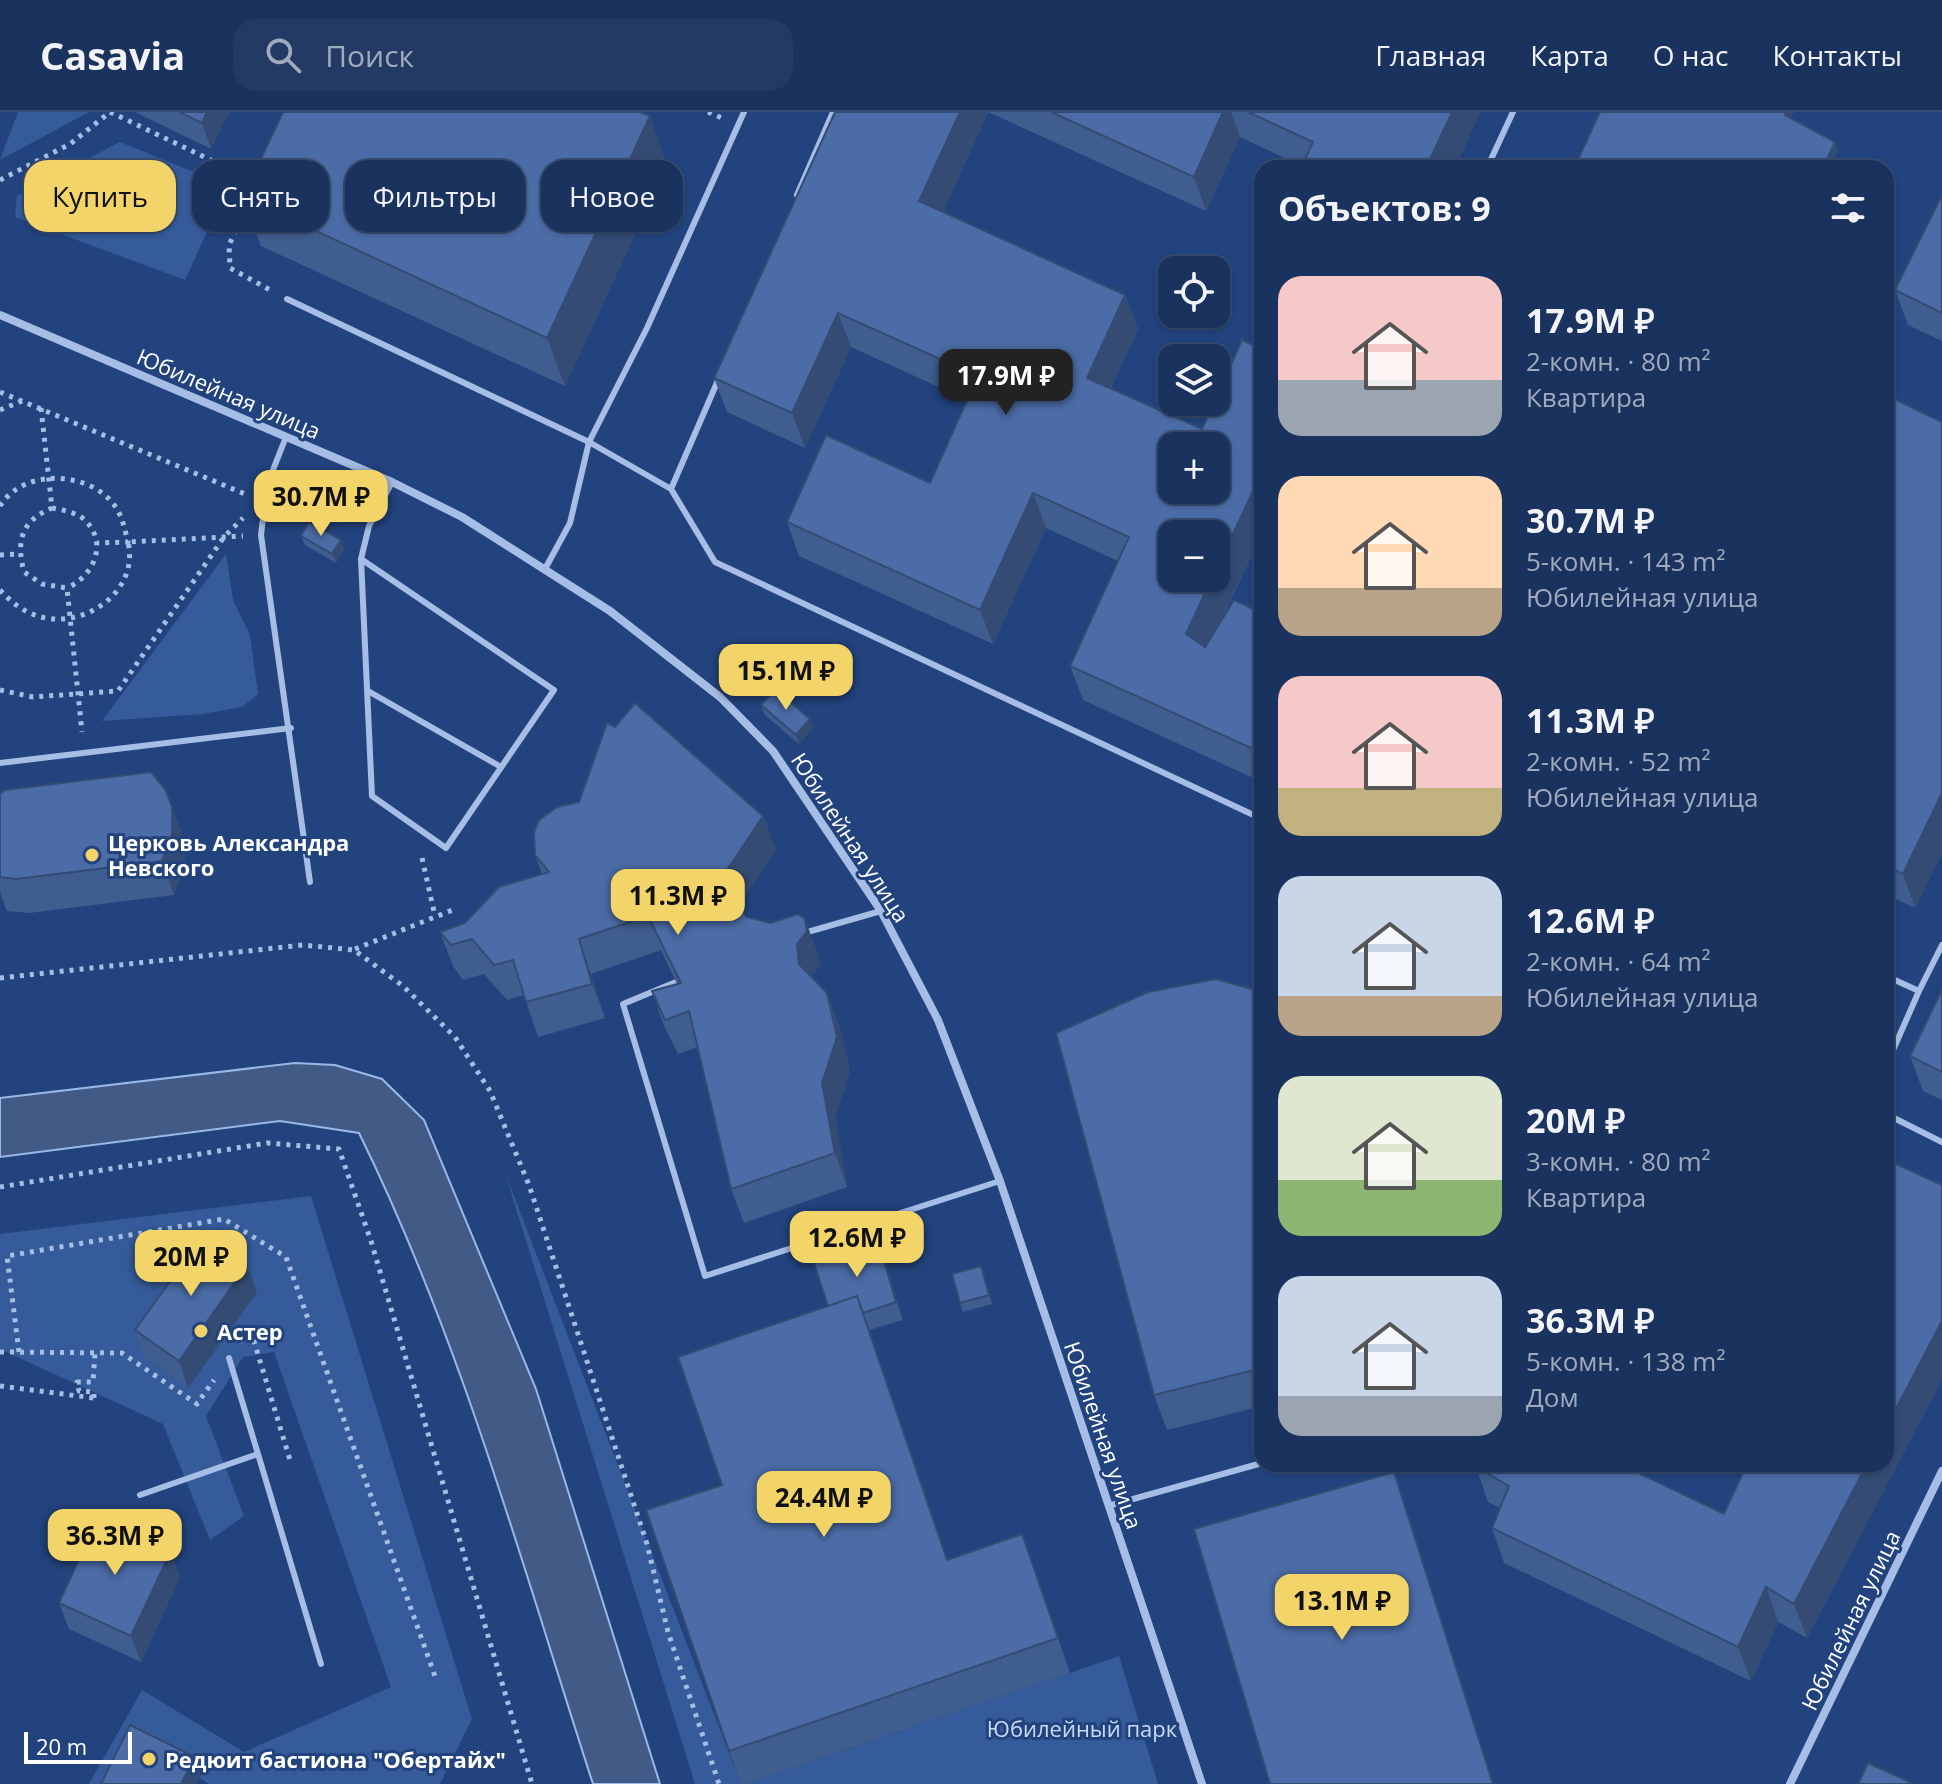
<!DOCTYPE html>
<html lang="ru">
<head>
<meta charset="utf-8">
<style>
  :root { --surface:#1a325e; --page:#233a64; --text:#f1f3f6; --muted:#9faabc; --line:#384d73; --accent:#f2d468 }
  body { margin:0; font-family:"Open Sans",sans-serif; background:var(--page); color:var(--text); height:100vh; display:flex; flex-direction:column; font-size:30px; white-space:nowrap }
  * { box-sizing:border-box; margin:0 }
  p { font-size:26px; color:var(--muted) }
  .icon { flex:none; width:44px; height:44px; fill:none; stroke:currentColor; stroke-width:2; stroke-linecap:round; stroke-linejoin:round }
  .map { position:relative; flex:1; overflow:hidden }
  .panel { position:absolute; left:1254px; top:48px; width:640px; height:1312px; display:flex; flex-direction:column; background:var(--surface); border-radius:24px; box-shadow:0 2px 6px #0004,0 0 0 2px var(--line) }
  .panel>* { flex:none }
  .hud { position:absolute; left:24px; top:48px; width:760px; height:72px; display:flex; gap:16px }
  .controls { position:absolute; left:1158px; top:144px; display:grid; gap:16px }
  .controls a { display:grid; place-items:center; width:72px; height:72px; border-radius:16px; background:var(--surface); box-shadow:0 2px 6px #0004,0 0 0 2px var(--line); font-size:40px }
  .scale { position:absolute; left:24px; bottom:20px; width:108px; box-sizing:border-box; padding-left:8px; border:4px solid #fff; border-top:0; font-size:22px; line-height:28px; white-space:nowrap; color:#fff; -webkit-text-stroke:6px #22437d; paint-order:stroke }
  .price { position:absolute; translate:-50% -68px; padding:0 18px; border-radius:16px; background:var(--accent); color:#111; font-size:26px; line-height:52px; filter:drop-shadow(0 2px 4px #0008) }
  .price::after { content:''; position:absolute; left:50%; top:48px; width:24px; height:18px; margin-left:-12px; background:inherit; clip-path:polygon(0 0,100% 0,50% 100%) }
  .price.current { background:#222; color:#fff }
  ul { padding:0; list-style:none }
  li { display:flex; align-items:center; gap:24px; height:200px; padding:0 24px }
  li span { display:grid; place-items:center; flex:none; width:224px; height:160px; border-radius:24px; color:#555 }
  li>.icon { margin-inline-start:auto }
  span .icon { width:96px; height:96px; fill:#fffc; stroke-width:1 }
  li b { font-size:34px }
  h2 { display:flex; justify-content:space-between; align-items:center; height:96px; padding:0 24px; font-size:34px }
  .chip { padding:0 28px; border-radius:24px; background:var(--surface); box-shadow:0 2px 6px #0004,0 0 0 2px var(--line); font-size:28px; line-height:72px }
  .chip.current { background:var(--accent); color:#111 }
  header { display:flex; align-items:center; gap:48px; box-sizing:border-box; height:112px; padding:0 40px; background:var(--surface); border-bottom:2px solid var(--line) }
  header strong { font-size:38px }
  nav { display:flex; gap:44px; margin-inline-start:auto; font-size:28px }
  .search { width:560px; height:72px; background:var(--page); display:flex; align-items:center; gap:20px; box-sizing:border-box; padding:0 28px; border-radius:24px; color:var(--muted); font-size:30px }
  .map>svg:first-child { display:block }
</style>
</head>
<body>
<header>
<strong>Casavia</strong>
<div class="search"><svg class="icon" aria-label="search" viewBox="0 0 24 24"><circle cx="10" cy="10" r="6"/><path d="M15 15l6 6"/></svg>Поиск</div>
<nav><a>Главная</a><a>Карта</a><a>О нас</a><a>Контакты</a></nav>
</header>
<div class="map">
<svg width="1942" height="1672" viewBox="0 0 1942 1672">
  <rect width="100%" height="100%" fill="#22437d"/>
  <path fill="#355b9b" d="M 18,0 L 89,0 L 0,48 Z
    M 120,30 L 228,74 L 185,168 L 15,105 L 17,84 Z
    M 226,442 L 233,488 L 250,523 L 258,582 L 242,595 L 203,602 L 102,609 Z
    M 505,1061 L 741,1672 L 695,1672 Z
    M 311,1084 L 472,1607 L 440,1672 L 209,1672 L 131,1620 L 103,1672 L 89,1672 L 142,1578 L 244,1640 L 391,1575 L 274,1240 L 243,1245 L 206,1304 L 244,1404 L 210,1428 L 163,1312 L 0,1237 L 0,1122 Z
    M 1119,1544 L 1158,1672 L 745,1672 L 1070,1561 Z"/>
  <path fill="#425b86" stroke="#9ab8e7" stroke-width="2" d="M 295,951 L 335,953 L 382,967 L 424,1008 L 536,1277 L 660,1672 L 593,1672 C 522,1453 461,1228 359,1021 L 280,1009 L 0,1045 L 0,986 Z"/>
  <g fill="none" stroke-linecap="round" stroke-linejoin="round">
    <path stroke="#a6bee6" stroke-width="5" stroke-dasharray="4 6" stroke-linecap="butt" d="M 110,0 L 257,70
      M 708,0 L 722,6
      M 0,68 L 70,32 L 110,0
      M 249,91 L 229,133 L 230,156 L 272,179
      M 0,280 L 245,382
      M 41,296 L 52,396 C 21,409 16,429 24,460 L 42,472 L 67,476 L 82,620
      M 0,298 L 22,289
      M 0,394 C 23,357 84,359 111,389 C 122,401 124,415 128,430 L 97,431
      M 52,396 C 64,398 79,401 87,410 C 108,434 92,465 67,476
      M 0,443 L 20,442
      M 0,478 C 10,489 21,498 35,503 C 81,520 140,481 128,430 L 243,424
      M 0,578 L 33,585 L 118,579 L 224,425 L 243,406
      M 422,746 L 435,804
      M 355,837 L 455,797
      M 0,866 L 303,833 L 354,838 L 403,874 L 455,925 L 490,979 L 529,1073 L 647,1432 L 668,1520 L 719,1672
      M 0,1075 L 267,1031 L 339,1037 L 371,1129 L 532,1672
      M 240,1230 L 250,1216 L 290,1348
      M 0,1240 L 122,1241 L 197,1292 L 214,1268
      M 19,1240 L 7,1144 L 224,1107 L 286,1145 L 436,1567
      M 0,1274 L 94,1286
      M 94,1286 L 94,1280 L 79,1279 L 77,1270 L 93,1270 L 95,1241"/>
    <path stroke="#a6bee6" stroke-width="6" d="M 1487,56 L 1513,0
      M 797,83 L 833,0
      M 287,187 L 589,330 L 671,377 L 715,450 L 1262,707
      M 286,325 L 267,373 L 261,423 L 310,770
      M 671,377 L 719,266
      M 361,447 L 554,578 L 446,736 L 372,684 L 361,447 L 369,414 L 392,370
      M 545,457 L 570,411 L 589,330 L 647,216 L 744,0
      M 368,579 L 501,655
      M 0,651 L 291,616
      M 804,821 L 881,799
      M 1886,864 L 1919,879 L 1886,954
      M 676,870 L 623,892 L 705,1164 L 1000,1069
      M 1919,879 L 1942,833
      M 1886,1002 L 1942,1030
      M 229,1246 L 258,1342
      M 140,1383 L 258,1342 L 321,1552
      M 1108,1394 L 1262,1351"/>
    <path stroke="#a6bee6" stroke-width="8" d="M 0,203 L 392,370 L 462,405 L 610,499 L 720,585 L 773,639 L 881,799 L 938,908 L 1000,1069 L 1202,1672
      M 1790,1672 L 1942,1359"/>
  </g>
  <path fill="#405d8f" d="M 135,0 L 229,0 L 211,37 Z
    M 835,0 L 1480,0 L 1455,56 L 1301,56 L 1302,54 L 1240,25 L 1206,99 L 988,0 L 943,100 L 1125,183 L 1138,217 L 1111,276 L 1202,317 L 1262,237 L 1262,421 L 1221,509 L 1262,501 L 1262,670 L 1083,588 L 1070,554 L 1118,449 L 1046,416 L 993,532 L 799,444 L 787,410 L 930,371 L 967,288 L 851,235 L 805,336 L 727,300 L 714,266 Z
    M 667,53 L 565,274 L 261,134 L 243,85 Z
    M 1942,83 L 1942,229 L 1908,213 L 1895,178 Z
    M 1886,283 L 1942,310 L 1942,741 L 1915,796 L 1886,782 Z
    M 301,424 L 344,437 L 336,451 L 305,433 Z
    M 761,593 L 813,616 L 799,632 L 765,603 Z
    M 0,682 L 185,730 L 184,756 L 174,783 L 29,801 L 7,799 L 0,780 Z
    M 579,690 L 763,704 L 776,738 L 740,792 L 746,805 L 818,842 L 820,853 L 811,865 L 840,916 L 850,959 L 835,1005 L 847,1075 L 744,1111 L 731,1077 L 698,935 L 678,942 L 664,914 L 652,879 L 677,872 L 661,838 L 591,862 L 605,906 L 538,925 L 524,883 L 507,888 L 484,862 L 463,868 L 453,854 L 440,820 L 465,811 L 542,762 L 535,743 Z
    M 1942,878 L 1942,988 L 1923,979 L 1910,944 Z
    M 1262,880 L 1262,1294 L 1167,1318 L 1154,1283 Z
    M 1942,1073 L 1942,1267 L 1807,1526 L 1778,1510 L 1751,1569 L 1504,1451 L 1492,1416 L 1500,1396 L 1488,1390 L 1476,1355 L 1724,1402 Z
    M 885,1150 L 903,1208 L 869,1218 L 948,1448 L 1035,1457 L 1070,1561 L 745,1672 L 741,1672 L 729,1639 L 722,1373 Z
    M 984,1163 L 992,1192 L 963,1200 L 960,1191 Z
    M 257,1180 L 188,1276 L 145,1244 L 135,1218 Z
    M 180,1465 L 141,1550 L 69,1517 L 59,1491 Z"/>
  <path fill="#344c74" d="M 207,0 L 229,0 L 211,37 L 202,11 Z
    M 960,0 L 988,0 L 932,124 L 919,89 Z
    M 1223,0 L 1231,0 L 1240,25 L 1206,99 L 1194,65 Z
    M 1452,0 L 1480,0 L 1455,56 L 1426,56 Z
    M 1786,0 L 1793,0 L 1788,12 L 1785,3 Z
    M 650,4 L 667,53 L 565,274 L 547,226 Z
    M 1835,30 L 1838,39 L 1831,56 L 1823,56 Z
    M 1125,183 L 1138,217 L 1100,300 L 1087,266 Z
    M 838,201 L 851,235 L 805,336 L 792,301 Z
    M 1262,360 L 1262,421 L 1198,556 L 1186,522 L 1212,466 L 1216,466 L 1216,458 Z
    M 1033,381 L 1046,416 L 993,532 L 980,498 Z
    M 341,428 L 344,437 L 336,451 L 332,442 Z
    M 810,607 L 813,616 L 799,632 L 796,623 Z
    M 1942,681 L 1942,741 L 1915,796 L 1903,762 Z
    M 172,695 L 185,730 L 184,756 L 174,783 L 162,749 Z
    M 763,704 L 776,738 L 738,795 L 725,761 Z
    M 805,807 L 818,842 L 820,853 L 810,866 L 799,852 L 797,832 Z
    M 579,827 L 591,862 L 605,906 L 592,872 Z
    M 827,881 L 840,916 L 850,959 L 835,1005 L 847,1075 L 835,1041 L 822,971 Z
    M 879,1132 L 885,1150 L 903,1208 L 896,1190 Z
    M 247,1153 L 257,1180 L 188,1276 L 179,1249 Z
    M 857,1184 L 869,1219 L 960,1483 L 947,1448 Z
    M 1942,1209 L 1942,1267 L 1807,1526 L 1794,1492 L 1867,1352 L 1886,1352 L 1886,1316 Z
    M 171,1439 L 180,1465 L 141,1550 L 131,1524 Z
    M 1766,1475 L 1778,1510 L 1751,1569 L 1738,1535 Z
    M 195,1645 L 201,1663 L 197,1672 L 181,1672 Z"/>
  <path fill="#4b6ca6" stroke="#344c74" stroke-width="2" fill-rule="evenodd" d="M 179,0 L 207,0 L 202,11 Z
    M 283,0 L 640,0 L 650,4 L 547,226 L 243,85 Z
    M 835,0 L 960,0 L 919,89 L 1125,183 L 1087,266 L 1202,317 L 1214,290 L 1216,290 L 1216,286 L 1242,228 L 1262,237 L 1262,360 L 1216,458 L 1216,422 L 1172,422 L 1172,466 L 1212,466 L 1186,522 L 1205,535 L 1234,488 L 1262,501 L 1262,641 L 1070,554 L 1129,425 L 1033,381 L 980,498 L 787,410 L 826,323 L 930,371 L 978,264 L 838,201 L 792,301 L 714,266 ZM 1172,334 L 1216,334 L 1216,378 L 1172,378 Z
    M 1051,0 L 1223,0 L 1194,65 Z
    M 1248,0 L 1452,0 L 1426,56 L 1301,56 L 1313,30 Z
    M 1600,0 L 1786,0 L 1785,3 L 1835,30 L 1823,56 L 1574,56 Z
    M 1942,83 L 1942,201 L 1895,178 Z
    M 1886,283 L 1942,310 L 1942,681 L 1903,762 L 1886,754 Z
    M 309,410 L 341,428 L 332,442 L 301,424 Z
    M 775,577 L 810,607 L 796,623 L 761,593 Z
    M 635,591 L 763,704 L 725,761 L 746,805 L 771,811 L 798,802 L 805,807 L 807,819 L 797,832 L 799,852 L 827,881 L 837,925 L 822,971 L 835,1041 L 731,1077 L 689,899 L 665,908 L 652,879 L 681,871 L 648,804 L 579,827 L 592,872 L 526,890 L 513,848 L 494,853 L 472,827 L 451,833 L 440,820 L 465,811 L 499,775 L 549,760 L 535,743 L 534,720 L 539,708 L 557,695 L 579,690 L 607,611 L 615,615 Z
    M 151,660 L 165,677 L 172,695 L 172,722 L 162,749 L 16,767 L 0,765 L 0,682 L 5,678 Z
    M 1216,867 L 1262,880 L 1262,1256 L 1154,1283 L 1056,921 L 1148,880 Z
    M 1942,878 L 1942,960 L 1910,944 Z
    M 1894,1051 L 1942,1073 L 1942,1209 L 1886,1316 L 1886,1070 Z
    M 204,1122 L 247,1153 L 179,1249 L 135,1218 Z
    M 879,1132 L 896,1190 L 863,1201 L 857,1184 L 828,1194 L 814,1151 Z
    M 981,1154 L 989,1183 L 960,1191 L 952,1162 Z
    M 857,1184 L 947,1448 L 1022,1422 L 1058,1526 L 729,1639 L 646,1398 L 722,1373 L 678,1245 Z
    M 1477,1352 L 1620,1352 L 1724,1402 L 1747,1352 L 1867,1352 L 1794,1492 L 1766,1475 L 1738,1535 L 1492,1416 L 1509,1374 L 1476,1355 Z
    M 1394,1360 L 1493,1672 L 1270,1672 L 1194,1417 Z
    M 98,1406 L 171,1439 L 131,1524 L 59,1491 Z
    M 130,1613 L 195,1645 L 181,1672 L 101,1672 Z
    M 1868,1651 L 1912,1671 L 1911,1672 L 1858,1672 Z"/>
  <g fill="#f2d468" stroke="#22437d" stroke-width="3">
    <circle cx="92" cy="743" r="8"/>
    <circle cx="201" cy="1219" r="8"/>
    <circle cx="149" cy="1647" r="8"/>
  </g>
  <g text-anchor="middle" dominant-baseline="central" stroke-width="6" stroke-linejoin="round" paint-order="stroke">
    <g font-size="22" fill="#fff" stroke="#22437d">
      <text transform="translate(229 281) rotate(23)">Юбилейная улица</text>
      <text transform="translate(851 725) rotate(57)">Юбилейная улица</text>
      <text transform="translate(1104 1323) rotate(71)">Юбилейная улица</text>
      <text transform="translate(1850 1508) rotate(-64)">Юбилейная улица</text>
    </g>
    <g font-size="22" font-weight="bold" fill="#fff" stroke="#22437d" text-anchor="start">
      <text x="108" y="730">Церковь Александра<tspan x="108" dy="25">Невского</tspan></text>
      <text x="217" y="1219">Астер</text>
      <text x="165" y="1647">Редюит бастиона "Обертайх"</text>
    </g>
    <g font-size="22" fill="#c9daf5" stroke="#22437d">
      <text x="1082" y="1616">Юбилейный парк</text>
    </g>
  </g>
</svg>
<div class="controls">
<a><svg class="icon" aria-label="locate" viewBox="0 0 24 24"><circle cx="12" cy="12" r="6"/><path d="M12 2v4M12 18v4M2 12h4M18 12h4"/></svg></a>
<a><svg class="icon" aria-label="layers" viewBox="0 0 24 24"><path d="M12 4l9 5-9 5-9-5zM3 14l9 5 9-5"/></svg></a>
<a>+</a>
<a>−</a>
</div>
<div class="scale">20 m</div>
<b class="price current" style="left:1006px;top:305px">17.9M ₽</b>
<b class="price" style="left:321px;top:426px">30.7M ₽</b>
<b class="price" style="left:786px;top:600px">15.1M ₽</b>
<b class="price" style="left:678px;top:825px">11.3M ₽</b>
<b class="price" style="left:857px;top:1167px">12.6M ₽</b>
<b class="price" style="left:191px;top:1186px">20M ₽</b>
<b class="price" style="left:824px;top:1427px">24.4M ₽</b>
<b class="price" style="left:115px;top:1465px">36.3M ₽</b>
<b class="price" style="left:1342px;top:1530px">13.1M ₽</b>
<div class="hud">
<a class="chip current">Купить</a>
<a class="chip">Снять</a>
<a class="chip">Фильтры</a>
<a class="chip">Новое</a>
</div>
<section class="panel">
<h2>Объектов: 9<svg class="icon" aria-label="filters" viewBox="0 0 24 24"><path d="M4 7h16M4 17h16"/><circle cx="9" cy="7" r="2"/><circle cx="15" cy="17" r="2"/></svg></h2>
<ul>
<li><span style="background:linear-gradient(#f6c9c9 65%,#9aa5b1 0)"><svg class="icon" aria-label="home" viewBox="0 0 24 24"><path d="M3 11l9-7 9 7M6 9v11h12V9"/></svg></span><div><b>17.9M ₽</b><p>2-комн. · 80 m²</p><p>Квартира</p></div></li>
<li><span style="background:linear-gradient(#ffd9b3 70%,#b9a48a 0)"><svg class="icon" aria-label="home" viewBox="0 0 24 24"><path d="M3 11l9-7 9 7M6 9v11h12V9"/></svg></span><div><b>30.7M ₽</b><p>5-комн. · 143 m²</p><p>Юбилейная улица</p></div></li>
<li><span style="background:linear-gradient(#f6c9c9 70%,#c2b280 0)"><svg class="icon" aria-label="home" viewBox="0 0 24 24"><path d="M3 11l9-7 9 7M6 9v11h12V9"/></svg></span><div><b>11.3M ₽</b><p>2-комн. · 52 m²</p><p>Юбилейная улица</p></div></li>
<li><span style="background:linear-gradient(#c9d6e8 75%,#b9a48a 0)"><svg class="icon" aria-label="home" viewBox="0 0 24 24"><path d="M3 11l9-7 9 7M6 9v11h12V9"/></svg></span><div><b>12.6M ₽</b><p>2-комн. · 64 m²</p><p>Юбилейная улица</p></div></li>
<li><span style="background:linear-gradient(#dfe7d0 65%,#8fb573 0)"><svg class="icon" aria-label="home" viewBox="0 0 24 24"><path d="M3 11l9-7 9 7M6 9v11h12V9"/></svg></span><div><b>20M ₽</b><p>3-комн. · 80 m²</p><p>Квартира</p></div></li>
<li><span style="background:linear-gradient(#c9d6e8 75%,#9aa5b1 0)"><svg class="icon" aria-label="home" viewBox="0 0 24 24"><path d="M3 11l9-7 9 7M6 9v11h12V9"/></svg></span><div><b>36.3M ₽</b><p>5-комн. · 138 m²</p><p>Дом</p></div></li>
</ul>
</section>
</div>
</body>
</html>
